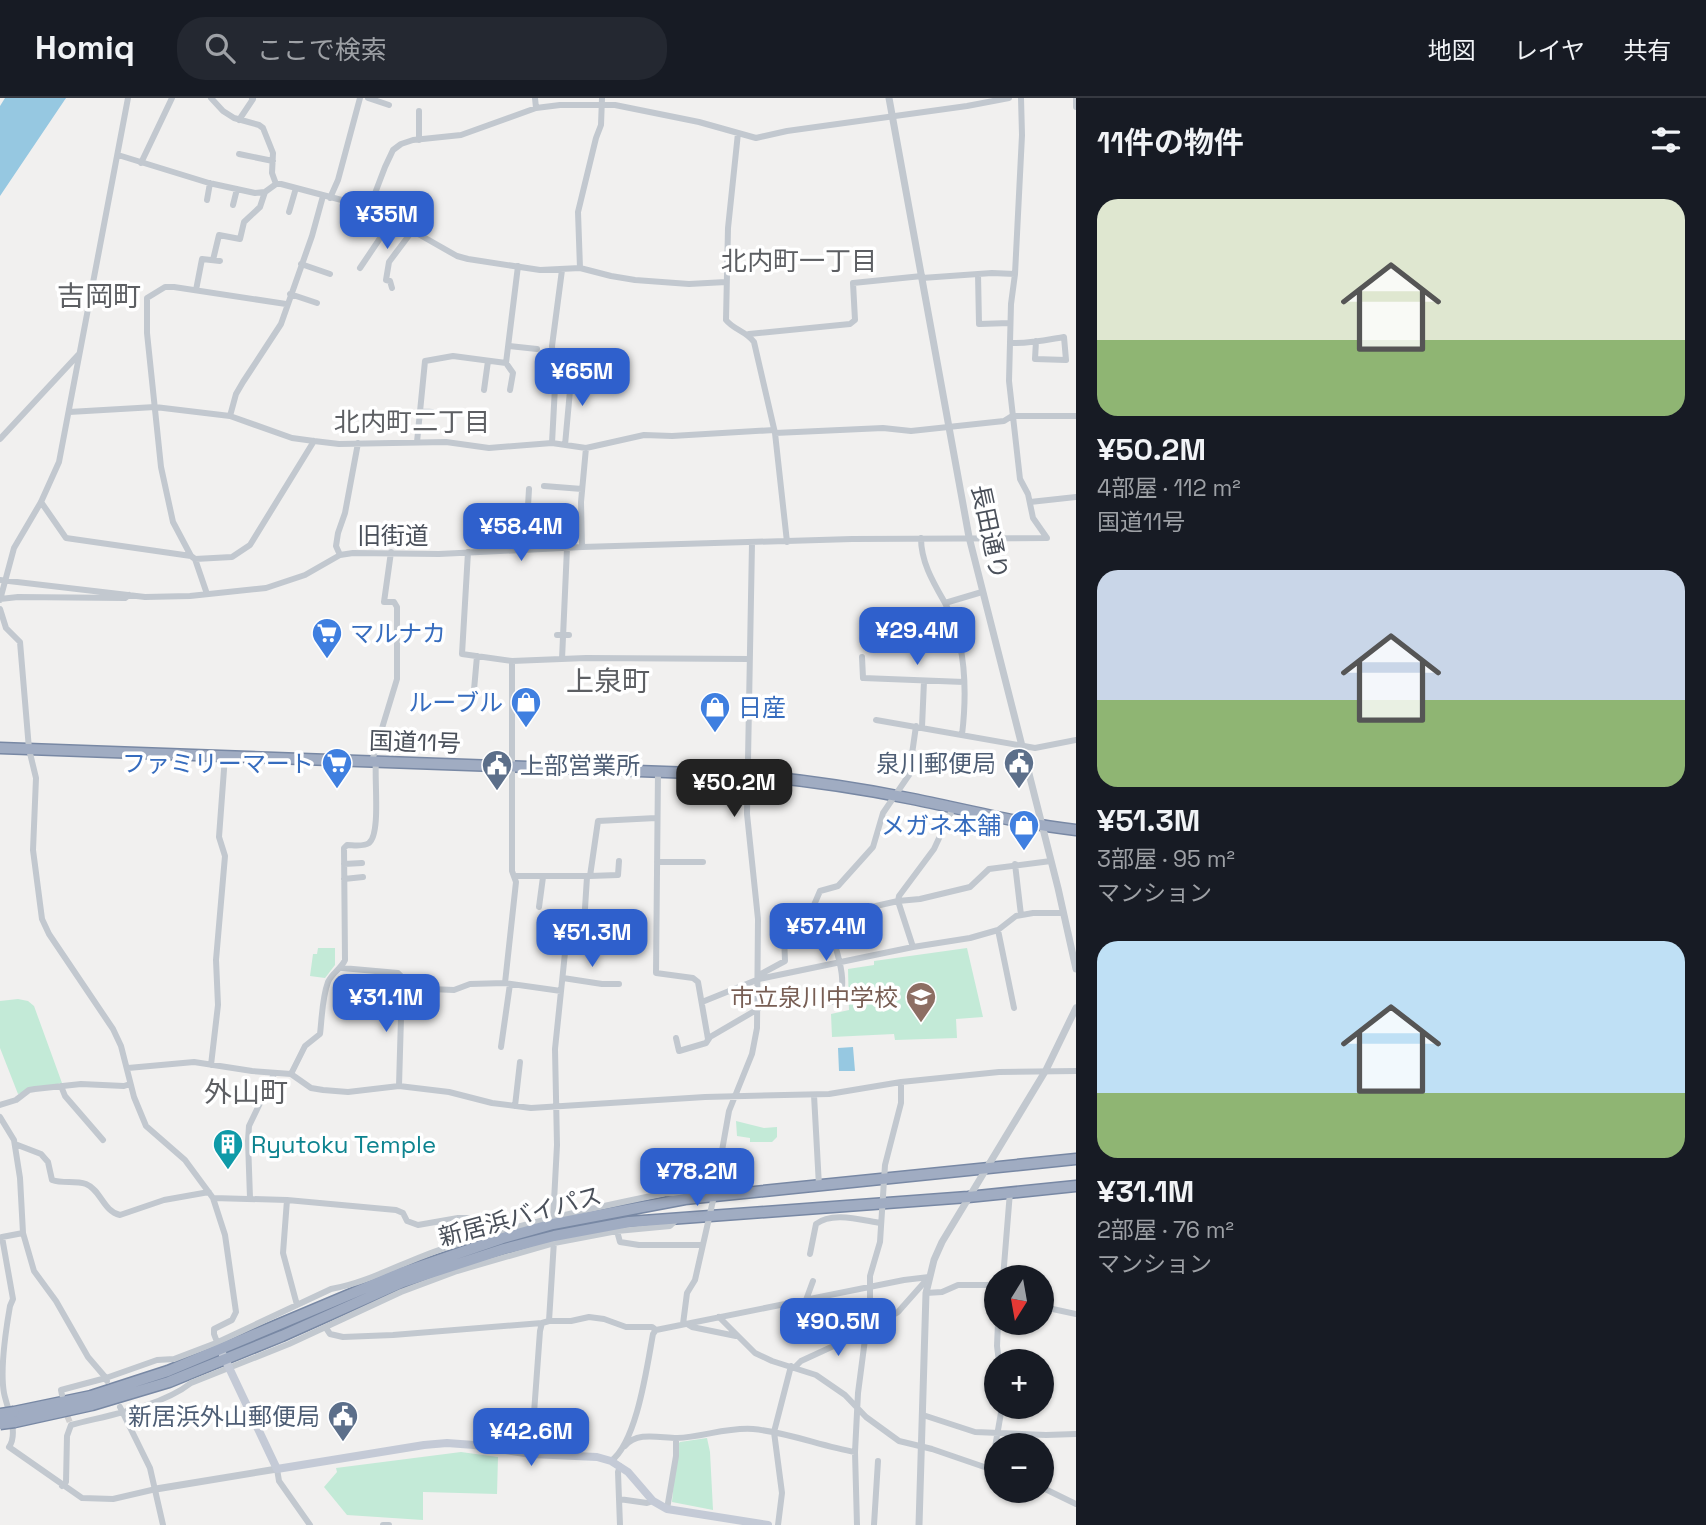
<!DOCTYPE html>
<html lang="ja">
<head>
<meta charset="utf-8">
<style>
  :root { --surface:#171b24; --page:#242831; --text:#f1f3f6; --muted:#9ea1a6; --line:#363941; --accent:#2f60cc }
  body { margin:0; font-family:"Space Grotesk","Noto Sans JP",sans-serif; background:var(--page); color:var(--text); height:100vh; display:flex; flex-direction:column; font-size:26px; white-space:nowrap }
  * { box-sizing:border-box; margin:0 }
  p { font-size:23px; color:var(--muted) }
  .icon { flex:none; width:38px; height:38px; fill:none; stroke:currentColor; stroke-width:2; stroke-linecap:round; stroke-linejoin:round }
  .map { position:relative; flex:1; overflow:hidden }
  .drawer { display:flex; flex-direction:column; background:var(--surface); width:630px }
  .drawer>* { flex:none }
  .needle { width:46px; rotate:191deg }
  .buttons { position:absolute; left:984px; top:1167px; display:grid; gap:14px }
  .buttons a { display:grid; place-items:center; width:70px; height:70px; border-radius:50%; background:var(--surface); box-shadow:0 2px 5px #0004; font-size:35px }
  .price { position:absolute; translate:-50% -60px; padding:0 16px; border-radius:14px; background:var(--accent); color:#fff; font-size:23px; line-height:46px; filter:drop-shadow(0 2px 4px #0008) }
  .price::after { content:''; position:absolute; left:50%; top:42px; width:21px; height:16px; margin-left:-10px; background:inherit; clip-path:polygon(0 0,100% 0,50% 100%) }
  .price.current { background:#222; color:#fff }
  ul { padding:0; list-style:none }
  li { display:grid; align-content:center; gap:14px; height:371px; padding:0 21px }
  li span { display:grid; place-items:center; height:217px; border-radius:21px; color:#555 }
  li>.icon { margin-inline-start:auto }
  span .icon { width:126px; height:126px; fill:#fffc; stroke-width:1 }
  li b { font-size:30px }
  h2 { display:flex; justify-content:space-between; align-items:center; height:84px; padding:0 21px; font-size:30px }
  header { display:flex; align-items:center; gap:42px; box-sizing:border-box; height:98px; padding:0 35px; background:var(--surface); border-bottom:2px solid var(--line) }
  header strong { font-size:33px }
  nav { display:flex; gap:38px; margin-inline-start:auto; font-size:24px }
  .search { width:490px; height:63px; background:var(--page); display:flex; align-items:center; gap:18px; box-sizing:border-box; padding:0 24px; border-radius:28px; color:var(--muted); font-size:26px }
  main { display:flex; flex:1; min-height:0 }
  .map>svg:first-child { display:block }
</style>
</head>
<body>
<header>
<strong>Homiq</strong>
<div class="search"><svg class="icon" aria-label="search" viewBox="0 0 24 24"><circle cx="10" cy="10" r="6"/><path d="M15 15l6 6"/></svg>ここで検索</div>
<nav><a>地図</a><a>レイヤ</a><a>共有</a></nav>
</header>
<main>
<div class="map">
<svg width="1076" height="1427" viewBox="0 0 1076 1427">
  <rect width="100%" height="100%" fill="#f1f0ef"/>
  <path fill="#c3ead7" d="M 318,850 L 335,850 L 335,867 L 325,880 L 310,878 L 313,856 L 317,856 Z
    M 967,850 L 983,919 L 956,921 L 957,940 L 895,942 L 894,936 L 832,939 L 831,916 L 849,912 L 848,871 L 874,867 L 874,863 Z
    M 18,901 L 28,903 L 34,908 L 62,985 L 18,996 L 0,950 L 0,903 Z
    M 736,1023 L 764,1030 L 777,1029 L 777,1039 L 772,1044 L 750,1044 L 750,1040 L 737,1038 Z
    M 707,1340 L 710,1354 L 713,1412 L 672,1404 L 677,1347 L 680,1344 Z
    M 461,1354 L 498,1359 L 497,1396 L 423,1394 L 423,1422 L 347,1417 L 324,1389 L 337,1374 L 336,1370 Z"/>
  <path fill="#96c8e1" d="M 5,0 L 66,0 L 0,98 L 0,8 Z
    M 853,949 L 855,973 L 839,973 L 838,950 Z"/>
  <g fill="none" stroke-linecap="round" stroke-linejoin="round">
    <path stroke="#d0d0d1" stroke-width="6" stroke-dasharray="6 3" stroke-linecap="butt" d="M 64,1310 L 71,1327"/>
    <g stroke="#7888a4" stroke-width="13">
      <path id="trunk" d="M 0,650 L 748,677 C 803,682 858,690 913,701 C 967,712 1021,726 1076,732
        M 14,1314 L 91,1298 L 168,1273 L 401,1175 L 503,1140 L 553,1126 L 685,1101 L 1076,1061
        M 15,1324 L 92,1307 L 169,1284 L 282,1238 L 403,1184 L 504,1151 L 554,1138 L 629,1124 L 968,1099 L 1076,1088"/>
    </g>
    <path stroke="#c2c8cf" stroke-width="6" d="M 211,0 L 223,13 L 234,20 L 259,27 L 263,30 L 273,55 L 272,75 L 276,86
      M 368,0 L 389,7
      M 535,0 L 536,10
      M 1076,0 L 1076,9
      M 419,13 L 419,42
      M 239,22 L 253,1 L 252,0
      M 738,35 L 728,130 L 726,222 C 734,232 746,233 754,244 L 775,335 L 787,444
      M 239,56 L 273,63
      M 118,57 L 209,85 L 255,95 L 265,94 L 276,86 L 281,86 L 353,105 L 408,126 L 420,137 L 457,158 L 468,161 L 540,172 L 580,170 L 611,178 L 635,182 L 689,186 L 726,184
      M 141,65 L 172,0
      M 330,100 L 338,82 L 360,0
      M 207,102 L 210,85
      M 233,107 L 237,91
      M 369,111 L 385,69 L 393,52 L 401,46 L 413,42 L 461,37 L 536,10 L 560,7 L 615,7 L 699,24 L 756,40 L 787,33 L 967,8 L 1009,0
      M 289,114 L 296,90
      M 213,162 L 219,137 L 240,141 L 244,124 L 260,109 L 265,94
      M 301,166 L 330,176
      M 360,170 L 393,121
      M 580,170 L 578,114 L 596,40 L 601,27 L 602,0
      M 978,176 L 979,226 L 1010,225
      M 922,180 L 992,175 L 1015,176
      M 392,190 L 390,183 L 386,182 L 389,164 L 413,132
      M 196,192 L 202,161 L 220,163
      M 290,196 L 317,205
      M 749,236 L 850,226 L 855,222 L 853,185 L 922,178
      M 1010,245 C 1028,246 1046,242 1064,239 L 1066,262 L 1035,261 L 1036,243
      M 509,248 L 537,251
      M 506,265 L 513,275 L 510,292
      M 484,292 L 488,263
      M 420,313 L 432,314
      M 69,314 L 155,309 L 230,318 L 292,340 L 314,343 L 339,346 L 446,344 L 489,350 L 552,345 L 586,350 L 644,337 L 672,338 L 774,332
      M 230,318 L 236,296 L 243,284 L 281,226 L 312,138 L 323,98
      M 775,335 L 883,330 L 911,333 L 1004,323 L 1012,318 L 1076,318
      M 0,341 L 79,256
      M 417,344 L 425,263 L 453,258 L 506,265 L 518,168
      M 552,345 L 555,289 L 552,248 L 562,172
      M 565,347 L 572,271
      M 544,388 L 582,391
      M 41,404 L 66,440 L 191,458
      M 1030,404 L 1076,399
      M 520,425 L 527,425 L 530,427 L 529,451
      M 527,425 L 529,391
      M 921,440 C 921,464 933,484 945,505 C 966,544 967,595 962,637
      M 582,449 L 581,404 L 586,350
      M 468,454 L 462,556 L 512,563 L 512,773 L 516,784 L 505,885 L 561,893
      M 340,457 L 336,448 L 338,435 L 345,415 L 358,345
      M 195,461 L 232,459 L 250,447 L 314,343
      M 0,482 L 145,499 L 190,498 L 266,490 L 305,477 L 340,457 L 353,455 L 439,456 L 582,449 L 852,441 L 1047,440 L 1033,420 L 1028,396 L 1020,381 L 1009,283 L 1011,206 L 1015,176 L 1022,37 L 1021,0
      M 207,496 L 195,461 L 191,458 L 173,424 L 161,369 L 147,235 L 147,200 L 165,189 L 174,189 L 286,206
      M 0,501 L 18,499 L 125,500 L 129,497
      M 0,502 L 14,450 L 41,404 L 59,364 L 128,0
      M 945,505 L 982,494
      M 0,511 L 6,530 L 20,544 L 29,651 L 36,680 L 33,752 L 42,821 L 49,836 L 113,931 L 121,948 L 134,999 L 146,1028 L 185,1062 L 213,1100 L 225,1137 L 236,1214 L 232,1222 L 214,1231 L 214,1236 L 220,1252
      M 557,537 L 569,537
      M 862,559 L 863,580 L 964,584
      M 562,561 L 567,450
      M 512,563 L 586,560 L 749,561
      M 474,592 L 477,558
      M 876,622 L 1035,650 L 1076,642
      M 922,629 L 924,583
      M 372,663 L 397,581 L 397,509 L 394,504 L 384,504 L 391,454
      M 658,674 L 656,875 L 693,880 L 698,884 L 708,941
      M 657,764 L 703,764
      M 344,766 L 362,765
      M 1015,766 L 1021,817
      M 515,778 L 590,778 L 598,723 L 656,720
      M 590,778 L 618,777 L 619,763
      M 344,781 L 363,779
      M 539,809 L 543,779
      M 867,810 L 898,803 L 899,798 L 934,751 L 953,710
      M 584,826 L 587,779
      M 998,832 L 1014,910
      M 913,849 L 898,803 L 920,801 L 970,789 L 989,771 L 1051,763
      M 342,870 L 398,875 L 401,878 L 402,885 L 407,890 L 454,892 L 470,886 L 505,885
      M 759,877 L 785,863 L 784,838 L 795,829 L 801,816 L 814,807 L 820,793 L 838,788 L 873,749 L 883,715 L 909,677 L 916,628
      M 563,880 L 602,886 L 619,886
      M 829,903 L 838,905 C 848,884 838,858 832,837
      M 702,904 L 759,881 L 913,849 L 970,840 L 998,832 L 1016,818 L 1033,815 L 1063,815
      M 676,940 L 679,953 L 706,945 L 710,939 L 758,911
      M 501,949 L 510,886
      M 211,967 L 218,907 L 216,862 L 225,758 L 219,739 L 225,658
      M 128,970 L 194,964 L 252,973 L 291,976 L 311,990 L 323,992 L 348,994 L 399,988 L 449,994 L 492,1005 L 531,1010 L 705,999 L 829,996 L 901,984 L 999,974 L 1076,973
      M 291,976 L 305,948 L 320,936 C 322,920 322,900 328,884 C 332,875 341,871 345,862 L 344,750 L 347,747 C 353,747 364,749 369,745 C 381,736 374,680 376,663
      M 61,988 L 65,998 L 103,1042
      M 399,988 L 402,885
      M 814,997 L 819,1088
      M 0,1007 L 16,1002 L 29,992 L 35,991 L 81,986 L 124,988 L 130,986
      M 515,1008 L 520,964
      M 0,1019 L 14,1042 L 20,1080 L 23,1135 L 34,1173 L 56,1203 L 88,1259 L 106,1280 L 61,1292 L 62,1297
      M 15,1046 L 41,1056 L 48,1064 L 52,1082 C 63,1086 75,1082 86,1086 C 101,1092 103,1113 120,1117 L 164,1102 L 209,1094
      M 213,1100 L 287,1102 L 396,1112 L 403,1115 L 407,1123 L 418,1127 L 458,1120 L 487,1120 L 494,1126 L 496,1134
      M 250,1100 L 248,1043 L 249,1028 L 274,976
      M 287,1102 L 283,1155 L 297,1207
      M 553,1122 L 557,1047 L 555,951 L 568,826
      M 617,1133 L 620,1144 L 639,1147 L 702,1147
      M 23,1135 L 2,1139 L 13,1201 L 10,1208 C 6,1231 0,1273 4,1295 C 7,1310 19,1335 9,1349 L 82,1400 L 113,1401 L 156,1391
      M 810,1156 L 816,1126 C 832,1113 861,1122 881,1125
      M 1003,1180 L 1010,1094
      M 926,1195 L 942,1194 L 958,1187 L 996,1187
      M 1041,1199 L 1048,1210 L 1076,1216
      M 806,1202 L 813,1183
      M 719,1219 L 755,1255 L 772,1263 L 816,1277 L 845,1297 L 866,1319 L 899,1343 L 932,1351 L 996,1373
      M 549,1223 L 571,1223 L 589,1219 L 604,1221 L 626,1229 L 652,1229 L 656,1232
      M 998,1225 L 997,1248 L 999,1264
      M 683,1226 L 687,1195 L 695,1182 L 714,1098 L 729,1013 L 752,956 L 757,930 L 758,821 L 747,716 L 752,445
      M 687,1226 L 692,1229 L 736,1238
      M 326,1230 L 330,1236 L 343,1239 L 393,1237 L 542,1225
      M 795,1269 L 801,1263 L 851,1240 L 898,1214 L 929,1179
      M 107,1283 L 106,1280 L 157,1262 L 174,1261 L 216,1245 L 331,1191 C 370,1184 405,1163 442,1151 C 515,1127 591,1110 666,1095 L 678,1096 L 685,1101
      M 120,1309 L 150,1370 L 163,1427
      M 923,1317 L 975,1334 L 1046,1337 L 1076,1336
      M 625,1348 C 637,1333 660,1340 677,1340 C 703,1339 727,1329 753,1331 C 787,1334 821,1348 855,1354
      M 531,1356 L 540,1233 L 542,1225 L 549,1223 L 554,1143
      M 611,1363 C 637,1344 647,1268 653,1236 L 656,1232 L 904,1182 L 929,1179
      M 620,1368 L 618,1374 L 619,1401 L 647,1405 L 653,1403
      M 277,1371 L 279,1383 L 310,1427
      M 991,1372 L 1002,1309
      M 62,1388 L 66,1384 L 67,1338 L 71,1327 C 109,1317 160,1309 191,1285 L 289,1246 L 401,1194 L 457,1173 L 554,1145 L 617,1133 L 670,1128 L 677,1121
      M 1041,1389 L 1076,1406
      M 619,1401 L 620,1427
      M 667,1411 L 676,1358 L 676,1340
      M 383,1427 L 389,1427
      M 778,1427 L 782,1395 L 774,1334 L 791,1268
      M 857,1427 L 855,1354 L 858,1295 L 870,1203 L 870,1178 L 880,1144 L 885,1067 L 901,1005 L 901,984
      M 874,1427 L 878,1363"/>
    <path stroke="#c2c8cf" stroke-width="7" d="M 889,0 L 969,439 L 1058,790 L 1076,871
      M 156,1391 L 277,1371
      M 919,1427 L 926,1195 L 934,1162 L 942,1144 L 1046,972 L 1076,910"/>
    <path stroke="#c4cad6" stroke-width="8" d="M 223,1257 L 277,1371 L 424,1347 L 447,1345 L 474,1347 L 531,1356 L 597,1359 L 611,1363 L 628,1374 L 653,1403 L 667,1411 L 768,1427"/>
    <use href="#trunk" stroke="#a0acc2" stroke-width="10"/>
    <g stroke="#7888a4" stroke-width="13" stroke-linecap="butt">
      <path id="trunk-bridge" d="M 0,1316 L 14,1314
        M 0,1326 L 15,1324"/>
    </g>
    <use href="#trunk-bridge" stroke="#a0acc2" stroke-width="10"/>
  </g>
  <defs>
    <g id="supermarket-pin" transform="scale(1.575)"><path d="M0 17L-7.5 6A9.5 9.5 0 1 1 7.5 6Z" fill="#3f7fe0" stroke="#fff"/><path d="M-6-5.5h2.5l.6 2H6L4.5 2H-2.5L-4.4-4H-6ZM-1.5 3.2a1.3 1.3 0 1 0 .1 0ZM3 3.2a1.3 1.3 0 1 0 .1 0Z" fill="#fff"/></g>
    <g id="shop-pin" transform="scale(1.575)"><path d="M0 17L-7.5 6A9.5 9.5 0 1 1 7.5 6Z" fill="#3f7fe0" stroke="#fff"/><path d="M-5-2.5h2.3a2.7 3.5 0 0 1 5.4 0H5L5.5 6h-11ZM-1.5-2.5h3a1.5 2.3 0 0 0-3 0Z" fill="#fff"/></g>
    <g id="civic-pin" transform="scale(1.575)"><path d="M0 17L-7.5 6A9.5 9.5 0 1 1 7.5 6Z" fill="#5c6f8a" stroke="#fff"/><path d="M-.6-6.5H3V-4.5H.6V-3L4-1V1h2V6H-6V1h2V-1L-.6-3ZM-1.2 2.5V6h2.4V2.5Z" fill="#fff"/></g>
    <g id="school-pin" transform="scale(1.575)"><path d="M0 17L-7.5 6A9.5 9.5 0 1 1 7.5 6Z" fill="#8d6e63" stroke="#fff"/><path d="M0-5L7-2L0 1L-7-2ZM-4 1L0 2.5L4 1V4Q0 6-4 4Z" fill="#fff"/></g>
    <g id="building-pin" transform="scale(1.575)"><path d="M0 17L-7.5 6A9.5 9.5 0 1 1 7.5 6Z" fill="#0f9aa8" stroke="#fff"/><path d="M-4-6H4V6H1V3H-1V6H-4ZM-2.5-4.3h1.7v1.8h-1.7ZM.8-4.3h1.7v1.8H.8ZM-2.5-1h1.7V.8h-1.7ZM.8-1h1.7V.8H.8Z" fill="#fff"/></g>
  </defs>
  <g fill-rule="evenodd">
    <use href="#supermarket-pin" x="327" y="535"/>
    <use href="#shop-pin" x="526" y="604"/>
    <use href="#shop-pin" x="715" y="609"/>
    <use href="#supermarket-pin" x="337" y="665"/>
    <use href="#civic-pin" x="1019" y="665"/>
    <use href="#civic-pin" x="497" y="667"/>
    <use href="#shop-pin" x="1024" y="727"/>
    <use href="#school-pin" x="921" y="899"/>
    <use href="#building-pin" x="228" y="1046"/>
    <use href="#civic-pin" x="343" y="1318"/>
  </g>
  <g text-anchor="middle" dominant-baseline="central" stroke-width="7" stroke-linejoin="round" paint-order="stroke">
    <g font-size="24" fill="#4a505a" stroke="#fff">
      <text transform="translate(990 434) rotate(78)">長田通り</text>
      <text x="393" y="437">旧街道</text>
      <text transform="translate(415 644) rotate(2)">国道11号</text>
      <text transform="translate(520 1118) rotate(-15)">新居浜バイパス</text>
    </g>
    <g font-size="24" fill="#366cbe" stroke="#fff" text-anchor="end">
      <text x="350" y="535" text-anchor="start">マルナカ</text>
      <text x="503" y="604">ルーブル</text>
      <text x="738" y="609" text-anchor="start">日産</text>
      <text x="314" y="665">ファミリーマート</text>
      <text x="1001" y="727">メガネ本舗</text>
    </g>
    <g font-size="24" fill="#4e5e75" stroke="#fff" text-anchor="end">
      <text x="996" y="665">泉川郵便局</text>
      <text x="520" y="667" text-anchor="start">上部営業所</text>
      <text x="320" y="1318">新居浜外山郵便局</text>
    </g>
    <g font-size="24" fill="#785e54" stroke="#fff" text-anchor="end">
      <text x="898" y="899">市立泉川中学校</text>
    </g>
    <g font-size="24" fill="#0d838f" stroke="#fff" text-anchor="start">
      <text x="251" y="1046">Ryutoku Temple</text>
    </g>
    <g font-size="26" fill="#5d5f63" stroke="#fff">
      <text x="799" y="163">北内町一丁目</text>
      <text x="412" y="324">北内町二丁目</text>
    </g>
    <g font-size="28" fill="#5d5f63" stroke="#fff">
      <text x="99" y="198">吉岡町</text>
      <text x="608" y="583">上泉町</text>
      <text x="246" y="994">外山町</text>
    </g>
  </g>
</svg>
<div class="buttons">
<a><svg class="needle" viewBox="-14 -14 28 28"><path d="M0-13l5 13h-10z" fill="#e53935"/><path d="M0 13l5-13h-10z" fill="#9ea1a6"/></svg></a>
<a>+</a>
<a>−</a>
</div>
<b class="price" style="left:387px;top:153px">¥35M</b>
<b class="price" style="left:582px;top:310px">¥65M</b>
<b class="price" style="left:521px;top:465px">¥58.4M</b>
<b class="price" style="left:917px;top:569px">¥29.4M</b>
<b class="price current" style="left:734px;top:721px">¥50.2M</b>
<b class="price" style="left:826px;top:865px">¥57.4M</b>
<b class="price" style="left:592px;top:871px">¥51.3M</b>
<b class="price" style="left:386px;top:936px">¥31.1M</b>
<b class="price" style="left:697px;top:1110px">¥78.2M</b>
<b class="price" style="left:838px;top:1260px">¥90.5M</b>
<b class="price" style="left:531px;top:1370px">¥42.6M</b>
</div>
<section class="drawer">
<h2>11件の物件<svg class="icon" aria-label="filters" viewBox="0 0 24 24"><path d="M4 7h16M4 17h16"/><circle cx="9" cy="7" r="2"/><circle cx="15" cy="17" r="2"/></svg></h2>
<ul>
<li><span style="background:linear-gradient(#dfe7d0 65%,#8fb573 0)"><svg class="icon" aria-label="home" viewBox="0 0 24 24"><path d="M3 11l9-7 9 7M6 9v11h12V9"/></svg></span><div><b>¥50.2M</b><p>4部屋 · 112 m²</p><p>国道11号</p></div></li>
<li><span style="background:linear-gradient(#c9d6e8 60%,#8fb573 0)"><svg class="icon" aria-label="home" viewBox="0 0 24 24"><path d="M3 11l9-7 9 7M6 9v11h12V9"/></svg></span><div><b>¥51.3M</b><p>3部屋 · 95 m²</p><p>マンション</p></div></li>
<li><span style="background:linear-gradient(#bfe0f5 70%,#8fb573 0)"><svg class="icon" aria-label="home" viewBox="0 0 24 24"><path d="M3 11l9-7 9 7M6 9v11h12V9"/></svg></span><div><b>¥31.1M</b><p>2部屋 · 76 m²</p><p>マンション</p></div></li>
</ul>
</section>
</main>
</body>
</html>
